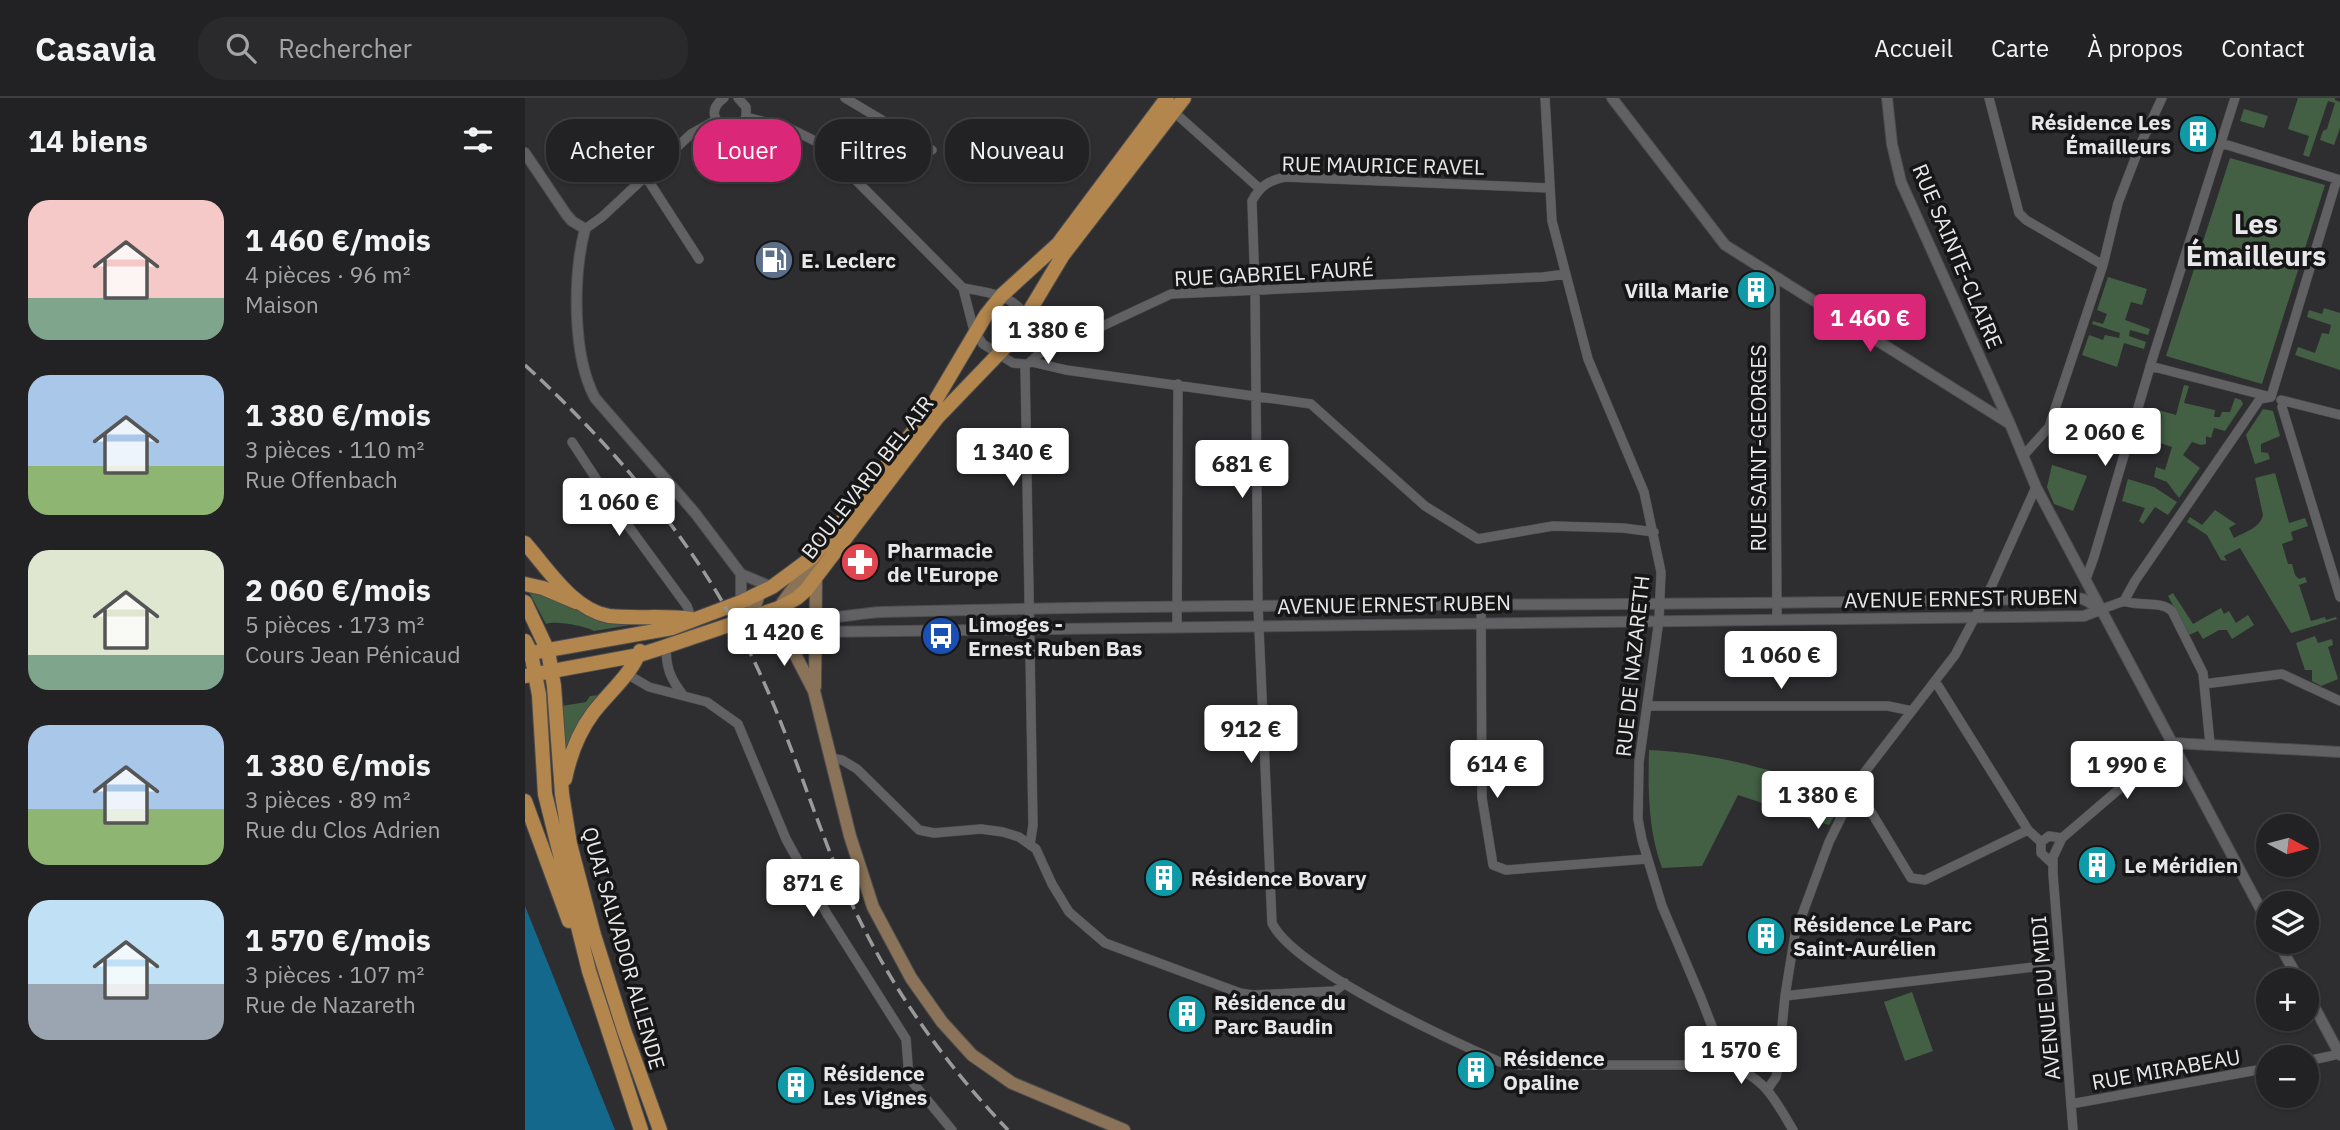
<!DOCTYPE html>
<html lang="fr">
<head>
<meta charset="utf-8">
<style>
  :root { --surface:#222224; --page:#2a2a2c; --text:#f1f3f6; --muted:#a2a4a6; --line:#3f3f41; --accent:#db2777 }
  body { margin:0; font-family:"IBM Plex Sans",sans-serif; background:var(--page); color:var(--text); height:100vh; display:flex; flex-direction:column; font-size:26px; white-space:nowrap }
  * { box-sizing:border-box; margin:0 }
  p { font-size:23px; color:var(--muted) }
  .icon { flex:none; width:38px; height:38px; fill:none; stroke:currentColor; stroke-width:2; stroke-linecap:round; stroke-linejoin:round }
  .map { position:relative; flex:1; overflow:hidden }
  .panel { display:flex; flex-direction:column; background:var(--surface); width:525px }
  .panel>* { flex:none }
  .hud { position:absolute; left:21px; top:21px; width:665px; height:63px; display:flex; gap:14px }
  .needle { width:46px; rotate:97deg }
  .fabs { position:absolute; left:1731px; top:716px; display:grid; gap:14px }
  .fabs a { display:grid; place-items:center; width:63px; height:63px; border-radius:50%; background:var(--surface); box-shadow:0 2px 5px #0004,0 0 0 2px var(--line); font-size:35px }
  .price { position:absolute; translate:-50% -60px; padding:0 16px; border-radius:7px; background:#fff; color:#222; font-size:23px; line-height:46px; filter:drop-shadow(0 2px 4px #0008) }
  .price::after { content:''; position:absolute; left:50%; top:42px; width:21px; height:16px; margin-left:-10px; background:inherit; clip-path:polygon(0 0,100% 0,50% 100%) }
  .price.active { background:var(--accent); color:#fff }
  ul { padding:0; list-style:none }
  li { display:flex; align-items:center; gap:21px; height:175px; padding:0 28px }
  li span { display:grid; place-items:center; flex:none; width:196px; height:140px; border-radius:21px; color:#555 }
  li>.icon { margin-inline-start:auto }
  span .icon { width:84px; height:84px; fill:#fffc; stroke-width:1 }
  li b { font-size:30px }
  h2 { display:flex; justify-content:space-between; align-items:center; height:84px; padding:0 28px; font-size:30px }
  .tag { padding:0 24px; border-radius:28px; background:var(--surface); box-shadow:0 2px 5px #0004,0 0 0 2px var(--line); font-size:24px; line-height:63px }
  .tag.active { background:var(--accent); color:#fff }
  header { display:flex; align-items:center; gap:42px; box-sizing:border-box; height:98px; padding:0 35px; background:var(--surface); border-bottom:2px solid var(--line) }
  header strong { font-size:33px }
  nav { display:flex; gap:38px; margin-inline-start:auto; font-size:24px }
  .search { width:490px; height:63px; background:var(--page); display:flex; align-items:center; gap:18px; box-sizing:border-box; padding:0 24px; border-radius:28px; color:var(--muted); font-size:26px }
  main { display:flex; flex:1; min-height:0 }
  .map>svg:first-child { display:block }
</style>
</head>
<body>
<header>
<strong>Casavia</strong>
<div class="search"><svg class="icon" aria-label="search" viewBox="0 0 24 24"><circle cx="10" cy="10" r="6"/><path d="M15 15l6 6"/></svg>Rechercher</div>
<nav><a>Accueil</a><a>Carte</a><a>À propos</a><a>Contact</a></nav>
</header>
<main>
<section class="panel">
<h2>14 biens<svg class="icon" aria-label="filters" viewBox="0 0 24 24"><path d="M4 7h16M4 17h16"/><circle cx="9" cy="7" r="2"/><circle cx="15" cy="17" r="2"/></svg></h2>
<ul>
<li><span style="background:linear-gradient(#f6c9c9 70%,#7fa58c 0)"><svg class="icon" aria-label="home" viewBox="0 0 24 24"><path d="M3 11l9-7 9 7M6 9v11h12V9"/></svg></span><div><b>1 460 €/mois</b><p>4 pièces · 96 m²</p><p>Maison</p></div></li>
<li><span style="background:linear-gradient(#a9c7e8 65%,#8fb573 0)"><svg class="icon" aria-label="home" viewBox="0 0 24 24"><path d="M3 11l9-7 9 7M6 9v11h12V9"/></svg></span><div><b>1 380 €/mois</b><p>3 pièces · 110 m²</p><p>Rue Offenbach</p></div></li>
<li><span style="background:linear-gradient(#dfe7d0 75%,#7fa58c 0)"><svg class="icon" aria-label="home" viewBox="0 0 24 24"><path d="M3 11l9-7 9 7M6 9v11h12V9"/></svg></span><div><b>2 060 €/mois</b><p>5 pièces · 173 m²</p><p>Cours Jean Pénicaud</p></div></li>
<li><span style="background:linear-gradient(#a9c7e8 60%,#8fb573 0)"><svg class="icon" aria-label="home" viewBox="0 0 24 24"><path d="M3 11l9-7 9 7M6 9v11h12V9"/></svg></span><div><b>1 380 €/mois</b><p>3 pièces · 89 m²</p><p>Rue du Clos Adrien</p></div></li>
<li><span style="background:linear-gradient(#bfe0f5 60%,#9aa5b1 0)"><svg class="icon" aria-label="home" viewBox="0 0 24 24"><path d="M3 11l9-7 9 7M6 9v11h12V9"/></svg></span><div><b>1 570 €/mois</b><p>3 pièces · 107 m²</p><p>Rue de Nazareth</p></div></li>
</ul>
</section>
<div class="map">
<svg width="1815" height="1032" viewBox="0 0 1815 1032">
  <rect width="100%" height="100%" fill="#2e2e30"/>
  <path fill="#436045" d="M 1773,0 L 1810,0 L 1810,2 L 1815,4 L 1815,30 L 1809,47 L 1795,42 L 1798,33 L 1802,31 L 1810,5 L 1803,3 L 1784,59 L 1778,57 L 1784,38 L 1763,31 Z
    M 1719,11 L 1743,18 L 1739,30 L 1715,23 Z
    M 1705,60 L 1800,87 L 1737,286 L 1641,258 Z
    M 1583,179 L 1622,191 L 1617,207 L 1606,204 L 1600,222 L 1625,231 L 1623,237 L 1605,232 L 1604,238 L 1621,244 L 1619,251 L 1599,245 L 1592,269 L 1557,257 L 1564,237 L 1578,242 L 1580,237 L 1594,240 L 1595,235 L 1567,226 L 1568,223 L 1578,226 L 1582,216 L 1572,212 Z
    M 1799,210 L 1815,215 L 1815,272 L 1770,257 L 1773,249 L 1790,255 L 1797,235 L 1804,236 L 1806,227 L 1782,219 L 1784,212 L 1797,216 Z
    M 1659,287 L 1664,288 L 1659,305 L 1690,312 L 1689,319 L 1695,319 L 1697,314 L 1705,314 L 1710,300 L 1716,302 L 1718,306 L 1700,333 L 1689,330 L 1686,340 L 1681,338 L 1681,346 L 1676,347 L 1667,344 L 1658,357 L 1675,370 L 1654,400 L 1642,384 L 1629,379 L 1631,369 L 1640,372 L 1647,349 L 1632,344 L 1637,317 L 1625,313 L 1626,310 L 1651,317 Z
    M 1738,311 L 1748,313 L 1755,338 L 1736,346 L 1736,354 L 1743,355 L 1745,361 L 1730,366 L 1721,337 Z
    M 1527,367 L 1562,378 L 1548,413 L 1529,406 L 1522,389 Z
    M 1750,375 L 1764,425 L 1780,420 L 1783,428 L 1766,434 L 1768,442 L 1757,446 L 1763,466 L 1767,466 L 1770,477 L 1774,481 L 1780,479 L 1782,484 L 1774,487 L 1786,523 L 1800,519 L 1801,522 L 1811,519 L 1812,521 L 1766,535 L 1715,450 L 1699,458 L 1702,463 L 1696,462 L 1682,437 L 1662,424 L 1665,419 L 1677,427 L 1690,412 L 1711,426 L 1704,430 L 1709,440 C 1720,434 1735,430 1738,417 L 1730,380 Z
    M 1603,381 L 1629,389 L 1652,404 L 1643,417 L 1630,409 L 1618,426 L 1614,423 L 1620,410 L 1597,403 Z
    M 3,492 L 31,500 L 73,521 L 123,524 L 69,533 C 61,528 30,522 21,526 Z
    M 1648,495 L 1668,526 L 1696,510 L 1699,516 L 1704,513 L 1711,525 L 1723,517 L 1729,527 L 1707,541 L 1702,532 L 1694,532 L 1678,541 L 1673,533 L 1664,537 L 1643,498 Z
    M 1790,538 L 1793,545 L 1807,541 L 1808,547 L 1803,549 L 1813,581 L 1796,588 L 1787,583 L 1787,572 L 1780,572 L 1771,545 Z
    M 75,597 L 55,621 L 40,654 L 37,608 L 61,604 L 65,598 Z
    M 1124,652 C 1193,655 1257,674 1321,698 L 1304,727 L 1213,697 L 1177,768 L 1137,770 C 1123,732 1123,692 1124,652 Z
    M 1387,894 L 1408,953 L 1380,963 L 1359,904 Z"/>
  <path fill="#13688b" d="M 0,808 L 90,1032 L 0,1032 Z"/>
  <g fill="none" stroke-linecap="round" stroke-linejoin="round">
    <g stroke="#4d4c4e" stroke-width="10">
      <path id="minor" d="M 199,0 C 167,23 225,49 221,9 L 213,0
        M 320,0 L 407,52
        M 1020,0 L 1027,123 L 1063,261 L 1119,394 L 1136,474 L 1134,522 L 1114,664 L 1113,721 L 1117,742 L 1137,808 L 1176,900 L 1202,967
        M 1464,0 L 1494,115 L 1501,122 L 1578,167
        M 649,14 L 734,90
        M 221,19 L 264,30 L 294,45 L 438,190 L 449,233 L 458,246 L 488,265 L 500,266
        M 1696,45 L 1815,82
        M 121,79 L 174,161
        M 1025,90 L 760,79 C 743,83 735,88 727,103 L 730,192 L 733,508 L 747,825 C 769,871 925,942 975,964 L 990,967 L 1202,967 C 1239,978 1249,1000 1268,1032
        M 60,131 L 77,119 L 166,36 L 191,22
        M 438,190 C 472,196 490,197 510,229 C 513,234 516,237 517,244
        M 517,244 L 539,246 L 646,196 L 1018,179 L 1041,176
        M 507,264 L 541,272 L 786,306 L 900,408 L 953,441 L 1028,428 L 1098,430 L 1129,434
        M 504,265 L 514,256 L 517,244
        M 500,266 L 508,727 L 505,747
        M 1625,268 L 1742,298
        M 1746,299 L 1812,81
        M 1756,302 L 1815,317
        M 1759,303 L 1757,309 L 1815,499
        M 47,344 L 91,411 L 162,508 L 167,521
        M 1498,358 L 1524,329 L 1578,167 L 1593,105 L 1616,45 L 1637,0
        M 1561,481 L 1569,459 L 1628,259 L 1710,0
        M 1599,503 C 1615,509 1634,502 1647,513 L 1678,575 L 1685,646
        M 956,507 L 957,700 L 968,767 L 981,772 L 1121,761
        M 1577,511 L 1599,503 L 1610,483 L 1735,301 L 1746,299
        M 1252,521 L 1250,185 L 1254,180
        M 652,529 L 653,286
        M 141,548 C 141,570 145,580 158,597
        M 102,576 L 124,589 L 182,604 L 213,626 L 261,741 L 302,816 L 381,941 L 384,980 L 427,1032
        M 1410,583 L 1503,732 L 1516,744
        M 1679,586 L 1757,576 L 1815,603
        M 1122,608 L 1363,608 L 1387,613
        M 306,660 L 317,662 L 332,671 L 394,732 L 409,735 L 456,731 L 478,734 L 494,739 L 511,751 L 527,786 L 544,814 L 580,845 L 715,895 L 728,897 L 810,893 L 820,885
        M 1331,689 L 1386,780 L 1400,782 L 1503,732
        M 1528,766 L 1516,755 L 1516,744 L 1524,738 L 1537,740
        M 1260,898 L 1535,866
        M 1782,963 L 1815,956
        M 1242,992 L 1251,979 L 1253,970 L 1260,898 L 1270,836 L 1304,744 L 1336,679 L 1430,557 L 1467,487 L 1511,389
        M 1546,1006 L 1743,970
        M 1548,1032 L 1528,776 L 1528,759 L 1537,740 L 1648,645"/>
    </g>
    <g stroke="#4d4c4e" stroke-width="12">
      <path id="tertiary" d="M 1087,0 L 1200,147 L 1485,326
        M 1362,0 L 1367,46 L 1376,84 L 1485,326 L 1511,389 L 1743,825
        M 0,55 L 41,116 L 47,123 L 60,131 C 48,178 47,257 70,300 L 170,415 L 216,476 L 247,489
        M 216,504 L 216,476
        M 291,520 C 313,521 334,515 357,514 C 754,503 1153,510 1551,500 L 1558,501 L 1577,511
        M 290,534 L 1559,518 L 1577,511
        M 1648,645 L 1815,654
        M 1753,844 L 1774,882
        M 1782,895 L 1815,957"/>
    </g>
    <g stroke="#4d4c4e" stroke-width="14">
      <path id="secondary" d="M 289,459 C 280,478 265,492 254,510 L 257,531 L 289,593 L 325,738 L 348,809 L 386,880 L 417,924 L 447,957 L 487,985 L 599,1032
        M 234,496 L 230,508 L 218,523 L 239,530 L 290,534
        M 290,589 L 291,478"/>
    </g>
    <g stroke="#4d4c4e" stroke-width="16">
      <path id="primary" d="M 0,445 C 23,471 48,512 84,518 C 111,521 139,517 166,521
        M 0,486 L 18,490 L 51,504
        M 0,504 L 23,553 L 29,588 L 37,696 L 45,746 L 69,837 L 99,932 L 135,1032
        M 0,543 L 6,555 L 14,597 L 20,696 L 64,873 L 116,1032
        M 0,556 L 147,530 L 216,504 L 247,489 L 289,458 L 403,315 L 461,217 L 477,197 L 533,146 L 642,0
        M 0,578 L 114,557 L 133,551 L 254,510 L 272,500 L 281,492 L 412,320 L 487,242 L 538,157 L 659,0
        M 40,681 C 45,657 53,635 68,615 C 84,594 105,578 115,553
        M 0,703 L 44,823"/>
    </g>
    <use href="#minor" stroke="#616063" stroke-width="9"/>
    <use href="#tertiary" stroke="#616063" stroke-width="10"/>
    <use href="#secondary" stroke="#8a7358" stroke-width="12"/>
    <use href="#primary" stroke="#b2864d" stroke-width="14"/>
    <path stroke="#9a999b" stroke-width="3.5" stroke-dasharray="14 7" stroke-linecap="butt" d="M 0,267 C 87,347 165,438 219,543 C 261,623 285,711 321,793 C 360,881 416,962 483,1032"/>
  </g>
  <defs>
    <g id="building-disc" transform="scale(2.0125)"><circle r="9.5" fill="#0f9aa8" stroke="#161617"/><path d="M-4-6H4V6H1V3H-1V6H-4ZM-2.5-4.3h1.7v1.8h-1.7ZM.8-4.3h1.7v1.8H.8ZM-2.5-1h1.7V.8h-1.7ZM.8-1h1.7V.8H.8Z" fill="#fff"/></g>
    <g id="fuel-disc" transform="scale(2.0125)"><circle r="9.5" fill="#5c6f8a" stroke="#161617"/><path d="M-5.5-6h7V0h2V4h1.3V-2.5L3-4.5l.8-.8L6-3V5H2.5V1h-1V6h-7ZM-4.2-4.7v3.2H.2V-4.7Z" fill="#fff"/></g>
    <g id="pharmacy-disc" transform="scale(2.0125)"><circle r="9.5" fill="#e0444e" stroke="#161617"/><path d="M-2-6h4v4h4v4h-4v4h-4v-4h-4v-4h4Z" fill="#fff"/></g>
    <g id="bus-disc" transform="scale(2.0125)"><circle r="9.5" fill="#1a4fb4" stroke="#161617"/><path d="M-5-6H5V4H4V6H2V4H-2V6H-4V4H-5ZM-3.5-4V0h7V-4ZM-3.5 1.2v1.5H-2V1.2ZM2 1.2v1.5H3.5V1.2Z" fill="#fff"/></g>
  </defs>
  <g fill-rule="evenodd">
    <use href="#building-disc" x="1673" y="36"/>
    <use href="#fuel-disc" x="249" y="162"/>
    <use href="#building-disc" x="1231" y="192"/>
    <use href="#pharmacy-disc" x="335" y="464"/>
    <use href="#bus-disc" x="416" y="538"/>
    <use href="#building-disc" x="1572" y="767"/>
    <use href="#building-disc" x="639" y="780"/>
    <use href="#building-disc" x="1241" y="838"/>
    <use href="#building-disc" x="662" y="916"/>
    <use href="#building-disc" x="951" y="972"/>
    <use href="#building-disc" x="271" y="987"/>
  </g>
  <g text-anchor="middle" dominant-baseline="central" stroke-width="7" stroke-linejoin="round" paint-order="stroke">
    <g font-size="21" font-weight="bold" fill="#e8e7e9" stroke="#161617" text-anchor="start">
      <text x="1646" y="24" text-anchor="end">Résidence Les<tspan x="1646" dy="24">Émailleurs</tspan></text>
      <text x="276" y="162">E. Leclerc</text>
      <text x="1204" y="192" text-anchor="end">Villa Marie</text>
      <text x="362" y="452">Pharmacie<tspan x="362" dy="24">de l'Europe</tspan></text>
      <text x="443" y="526">Limoges -<tspan x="443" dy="24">Ernest Ruben Bas</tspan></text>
      <text x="1599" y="767">Le Méridien</text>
      <text x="666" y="780">Résidence Bovary</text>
      <text x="1268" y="826">Résidence Le Parc<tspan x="1268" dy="24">Saint-Aurélien</tspan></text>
      <text x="689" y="904">Résidence du<tspan x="689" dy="24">Parc Baudin</tspan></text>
      <text x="978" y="960">Résidence<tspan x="978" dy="24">Opaline</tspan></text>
      <text x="298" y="975">Résidence<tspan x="298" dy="24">Les Vignes</tspan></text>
    </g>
    <g font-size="21" fill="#e8e7e9" stroke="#161617">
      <text transform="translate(858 67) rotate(1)">RUE MAURICE RAVEL</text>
      <text transform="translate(1433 158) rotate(67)">RUE SAINTE-CLAIRE</text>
      <text transform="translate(749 175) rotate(-3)">RUE GABRIEL FAURÉ</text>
      <text transform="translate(1233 350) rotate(-90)">RUE SAINT-GEORGES</text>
      <text transform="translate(342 379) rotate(-52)">BOULEVARD BEL AIR</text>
      <text transform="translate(1436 500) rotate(-1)">AVENUE ERNEST RUBEN</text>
      <text transform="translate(869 506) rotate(-1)">AVENUE ERNEST RUBEN</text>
      <text transform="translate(1107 568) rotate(-84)">RUE DE NAZARETH</text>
      <text transform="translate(99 850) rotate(74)">QUAI SALVADOR ALLENDE</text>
      <text transform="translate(1520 900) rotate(-95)">AVENUE DU MIDI</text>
      <text transform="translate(1641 971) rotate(-10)">RUE MIRABEAU</text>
    </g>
    <g font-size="28" font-weight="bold" fill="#e8e7e9" stroke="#161617">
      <text x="1731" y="125">Les<tspan x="1731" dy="32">Émailleurs</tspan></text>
    </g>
  </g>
</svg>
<div class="fabs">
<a><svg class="needle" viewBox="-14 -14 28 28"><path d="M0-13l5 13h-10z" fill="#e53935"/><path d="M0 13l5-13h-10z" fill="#a2a4a6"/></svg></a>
<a><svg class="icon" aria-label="layers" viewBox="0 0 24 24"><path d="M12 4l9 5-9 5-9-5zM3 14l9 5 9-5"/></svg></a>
<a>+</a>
<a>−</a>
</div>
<b class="price active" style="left:1345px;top:256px">1 460 €</b>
<b class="price" style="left:523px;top:268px">1 380 €</b>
<b class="price" style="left:1580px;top:370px">2 060 €</b>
<b class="price" style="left:488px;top:390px">1 340 €</b>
<b class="price" style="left:717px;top:402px">681 €</b>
<b class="price" style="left:94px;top:440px">1 060 €</b>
<b class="price" style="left:259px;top:570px">1 420 €</b>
<b class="price" style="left:1256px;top:593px">1 060 €</b>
<b class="price" style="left:726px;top:667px">912 €</b>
<b class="price" style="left:972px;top:702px">614 €</b>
<b class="price" style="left:1602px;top:703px">1 990 €</b>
<b class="price" style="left:1293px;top:733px">1 380 €</b>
<b class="price" style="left:288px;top:821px">871 €</b>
<b class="price" style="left:1216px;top:988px">1 570 €</b>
<div class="hud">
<a class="tag">Acheter</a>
<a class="tag active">Louer</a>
<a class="tag">Filtres</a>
<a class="tag">Nouveau</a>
</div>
</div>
</main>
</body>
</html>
